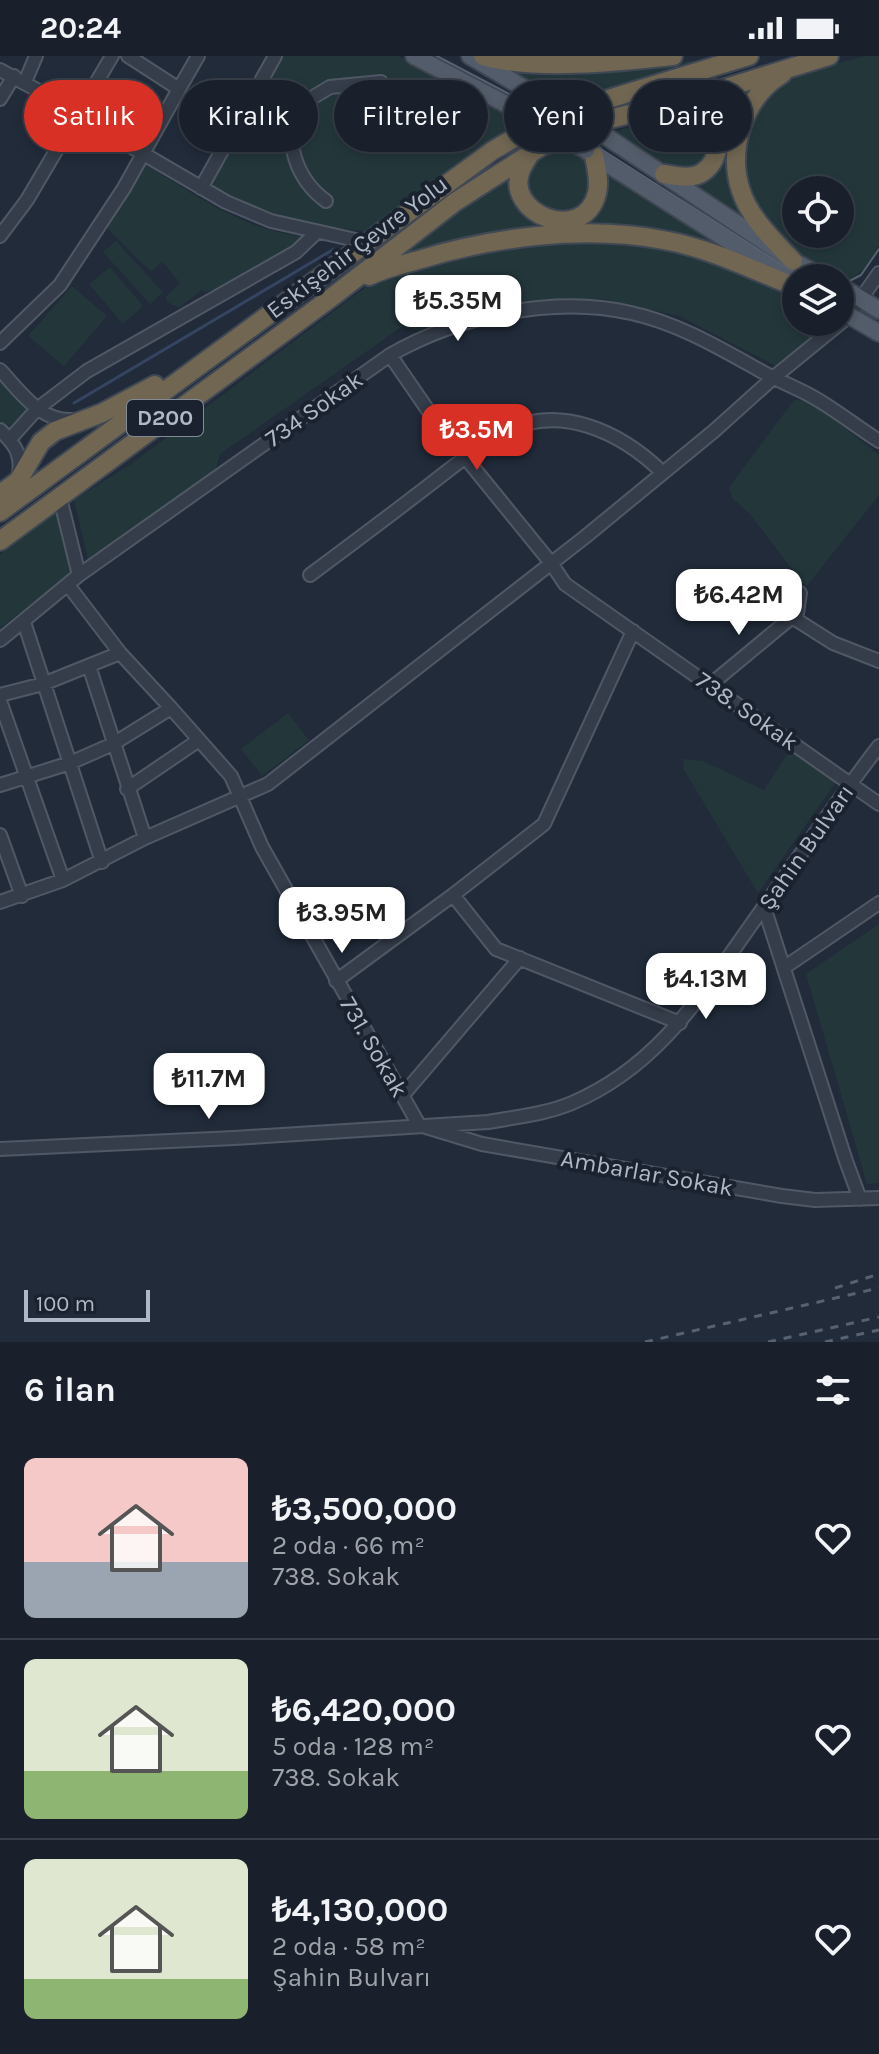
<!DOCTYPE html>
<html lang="tr">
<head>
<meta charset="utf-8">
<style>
  :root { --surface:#19202c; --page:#262d38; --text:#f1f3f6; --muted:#9fa3a9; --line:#373e48; --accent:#d93025 }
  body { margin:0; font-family:Karla,sans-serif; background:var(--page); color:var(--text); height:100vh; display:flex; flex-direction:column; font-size:30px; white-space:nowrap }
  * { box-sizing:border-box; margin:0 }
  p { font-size:26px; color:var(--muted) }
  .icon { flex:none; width:44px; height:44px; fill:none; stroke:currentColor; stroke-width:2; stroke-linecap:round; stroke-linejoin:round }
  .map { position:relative; height:1286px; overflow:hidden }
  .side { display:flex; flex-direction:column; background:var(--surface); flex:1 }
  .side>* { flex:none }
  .hud { position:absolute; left:24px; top:24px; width:832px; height:72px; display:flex; gap:16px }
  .controls { position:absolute; left:782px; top:120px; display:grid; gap:16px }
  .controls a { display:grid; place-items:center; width:72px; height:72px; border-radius:50%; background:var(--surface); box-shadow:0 4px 12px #0003,0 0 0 2px var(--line); font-size:40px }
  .scale { position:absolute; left:24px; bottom:20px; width:126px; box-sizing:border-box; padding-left:8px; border:4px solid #b0b8c6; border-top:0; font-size:22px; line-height:28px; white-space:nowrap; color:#b0b8c6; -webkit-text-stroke:6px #1a222f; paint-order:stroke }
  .price { position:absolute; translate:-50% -68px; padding:0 18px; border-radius:16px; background:#fff; color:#222; font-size:26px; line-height:52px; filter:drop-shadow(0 2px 4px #0008) }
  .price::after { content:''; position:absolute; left:50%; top:48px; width:24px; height:18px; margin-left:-12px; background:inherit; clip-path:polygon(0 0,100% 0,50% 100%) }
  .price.on { background:var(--accent); color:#fff }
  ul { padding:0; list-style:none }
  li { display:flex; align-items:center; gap:24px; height:200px; padding:0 24px }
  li+li { border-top:2px solid var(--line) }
  li span { display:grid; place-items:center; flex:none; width:224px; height:160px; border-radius:12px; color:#555 }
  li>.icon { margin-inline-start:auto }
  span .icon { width:96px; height:96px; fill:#fffc; stroke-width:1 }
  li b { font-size:34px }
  h2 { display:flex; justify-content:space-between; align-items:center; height:96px; padding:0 24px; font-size:34px }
  .tag { padding:0 28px; border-radius:36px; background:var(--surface); box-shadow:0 4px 12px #0003,0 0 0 2px var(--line); font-size:28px; line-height:72px }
  .tag.on { background:var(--accent); color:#fff }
  .status { display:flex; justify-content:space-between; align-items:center; height:56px; padding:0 40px; background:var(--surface); direction:ltr }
  .status svg { height:22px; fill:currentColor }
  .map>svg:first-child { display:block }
</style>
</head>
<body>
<div class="status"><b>20:24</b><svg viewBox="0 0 49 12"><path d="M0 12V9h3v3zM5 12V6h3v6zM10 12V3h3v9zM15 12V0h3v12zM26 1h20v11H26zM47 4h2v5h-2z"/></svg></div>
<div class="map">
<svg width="879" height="1286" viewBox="0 0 879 1286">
  <rect width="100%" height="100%" fill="#212b3a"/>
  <path fill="#23373b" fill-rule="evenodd" d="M 279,0 L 399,0 L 522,66 L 492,83 L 365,175 L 325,171 L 262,158 L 206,130 Z
    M 865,0 L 879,0 C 879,47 879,94 879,140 C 879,155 879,176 879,189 C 875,200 858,222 847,224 C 836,226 825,216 816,210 C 756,170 706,94 775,35 C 800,13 834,9 865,0 ZM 796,134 L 840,134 L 840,178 L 796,178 Z
    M 708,4 L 567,46 L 492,8 L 603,12 Z
    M 759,28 L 733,94 L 754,172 L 689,124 L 718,100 L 693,46 Z
    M 675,56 L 692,57 L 715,82 L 700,112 L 677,116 L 611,77 Z
    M 563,88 C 570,92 581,97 585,102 C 589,108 589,116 589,122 C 589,148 575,154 552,159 L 529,142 L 525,112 L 530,105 Z
    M 144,107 C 193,138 244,175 303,180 L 301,183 L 274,202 L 213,234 L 205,236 L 202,234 L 179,252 L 167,246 L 166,241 L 180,227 L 162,205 L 152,215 L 149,214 L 105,170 Z
    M 600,110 L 747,203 L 697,187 L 500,176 L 436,189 L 391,203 L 514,114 L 540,164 L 589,156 Z
    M 116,185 L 163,236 L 150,248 L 103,196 Z
    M 552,187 L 643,189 L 715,204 L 796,241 L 796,266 L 826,266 L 823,276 L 780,312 L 679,260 L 603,243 L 531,248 L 424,277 L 403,270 L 220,398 L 216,413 L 183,440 L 88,503 L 74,444 L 131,408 L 366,231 L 479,196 Z
    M 110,211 L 143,250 L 123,268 L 89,228 Z
    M 72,230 L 107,260 L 64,310 L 28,280 Z
    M 0,325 L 31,358 L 13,376 L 0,365 Z
    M 794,344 L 811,345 L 879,399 L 879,439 L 806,531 L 749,457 L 732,442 L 729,431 Z
    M 61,453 L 74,515 L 0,572 L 0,498 Z
    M 288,657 L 309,684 L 262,720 L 241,693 Z
    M 791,692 L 836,726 L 758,837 L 683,712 L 684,703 L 703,705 L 764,734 Z
    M 879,868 L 879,1127 L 867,1128 L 806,918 Z"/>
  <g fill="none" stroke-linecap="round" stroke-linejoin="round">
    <path stroke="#354561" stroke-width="3" d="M 74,347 L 334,193"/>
    <g stroke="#505865" stroke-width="16">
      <path id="minor" d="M 0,14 L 61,47 L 77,59 L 226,146 L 271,165 L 369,187
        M 25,26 L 36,0
        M 257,31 L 295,52 L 330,31 L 381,26
        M 179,33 L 198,0
        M 0,43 L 14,20
        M 295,52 C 285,87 296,123 326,145
        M 201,132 L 275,0
        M 0,180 L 27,144 L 112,0
        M 0,287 L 60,229 L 124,132 L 179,33 L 128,0
        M 390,299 L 434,363 L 551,507 L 565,528 L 879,748
        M 0,314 C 21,336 40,366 73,364
        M 0,374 C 14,388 22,397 19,418
        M 10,383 L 37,353 L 87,315 L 296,196 L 316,177
        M 60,442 L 79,519
        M 310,519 C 349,490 389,460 428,430 C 452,412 476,391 502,377 C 559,346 621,376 663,417
        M 68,529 L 120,597 L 171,652 L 231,720 L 262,791 L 419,1069
        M 796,564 L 800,537
        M 24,566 L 102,806
        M 0,584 L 79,519 L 390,299 C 458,260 553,239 631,257 C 677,267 718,291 759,314 C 776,324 795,331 813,341 C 836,354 857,371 879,385
        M 89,610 L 145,782
        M 710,629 L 792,561 L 833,587 L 879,605
        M 0,639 L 43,628 L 120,597
        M 0,645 L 63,824
        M 0,729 L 70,707 L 113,688 L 171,652
        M 127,733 L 199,684
        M 0,779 L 22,840
        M 453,839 L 496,893 L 680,967
        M 0,846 L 63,824 L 145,782 L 268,728 L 585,481 L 714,375 L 773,322 L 849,260 L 879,217
        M 764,851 L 846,1105 L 860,1143
        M 785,911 L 879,847
        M 336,925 L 453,839 L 544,768 L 633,575
        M 402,1040 L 520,902
        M 426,1071 L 482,1088 L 782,1140 L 815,1144 L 879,1142
        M 0,1093 L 234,1082 L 488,1066 C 516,1061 546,1058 572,1047 C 657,1011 700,941 751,869 C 794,809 834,748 879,690"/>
    </g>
    <g stroke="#3e4653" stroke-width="20">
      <path id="major" d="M 414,0 L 504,47
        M 470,0 L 522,31
        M 604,79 L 793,205 L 825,222
        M 587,95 L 787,222
        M 840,230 L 879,254
        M 840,254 L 879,277"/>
    </g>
    <g stroke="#404855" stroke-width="22">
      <path id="highway" d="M 483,0 C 535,15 618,6 673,0
        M 782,18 C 744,41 727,93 741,135 C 750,163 774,184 793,205
        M 530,98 C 527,103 523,109 521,114 C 503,158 584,190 597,137 C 600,124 596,111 594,99
        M 664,118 C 676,120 692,124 703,116 C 722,103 722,74 705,59 C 697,52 686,49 676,46
        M 369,220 C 383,213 400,209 415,205 C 491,181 584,169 663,184 C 710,192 752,214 796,231
        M 0,438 L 18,425 L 41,386 L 55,375 L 102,357 L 155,329
        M 0,456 L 492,95 L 535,70 L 592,48 L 749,0
        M 0,485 L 332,241 L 455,146 L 542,90 L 610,63 L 693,42 L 829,0"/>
    </g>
    <use href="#minor" stroke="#353d4a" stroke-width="12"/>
    <use href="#major" stroke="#535c6a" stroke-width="16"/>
    <use href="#highway" stroke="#706652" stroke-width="18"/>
    <path stroke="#576171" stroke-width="2" d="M 437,0 L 515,41 L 596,90 L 803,222
      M 840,230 L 861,219 L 879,193"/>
    <path stroke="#576171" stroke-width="3" stroke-dasharray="8 8" stroke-linecap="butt" d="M 835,1232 L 879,1218
      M 645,1286 L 879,1232
      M 768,1286 L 879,1261
      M 825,1286 L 879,1274"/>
    <g stroke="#3e4653" stroke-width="20" stroke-linecap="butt">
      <path id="major-bridge" d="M 522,31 L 604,79
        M 504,47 L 586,94"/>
    </g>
    <use href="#major-bridge" stroke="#535c6a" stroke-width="16"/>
  </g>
  <g text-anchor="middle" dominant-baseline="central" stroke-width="8" stroke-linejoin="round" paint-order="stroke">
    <rect fill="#1a222f" stroke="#838b99" stroke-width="2" x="127" y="344" width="76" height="36" rx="6"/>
    <g font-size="22" font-weight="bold" fill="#b0b8c6">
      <text x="165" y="362">D200</text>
    </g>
    <g font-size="24" fill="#b0b8c6" stroke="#1a222f">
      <text transform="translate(357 191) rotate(-37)">Eskişehir Çevre Yolu</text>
      <text transform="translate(314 353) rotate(-35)">734 Sokak</text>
      <text transform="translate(747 655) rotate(35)">738. Sokak</text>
      <text transform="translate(806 791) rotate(-55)">Şahin Bulvarı</text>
      <text transform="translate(374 991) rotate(60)">731. Sokak</text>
      <text transform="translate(647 1117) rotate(10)">Ambarlar Sokak</text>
    </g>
  </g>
</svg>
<div class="controls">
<a><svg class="icon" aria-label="locate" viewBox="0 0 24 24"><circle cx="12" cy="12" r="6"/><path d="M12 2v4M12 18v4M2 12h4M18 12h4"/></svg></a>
<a><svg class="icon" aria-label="layers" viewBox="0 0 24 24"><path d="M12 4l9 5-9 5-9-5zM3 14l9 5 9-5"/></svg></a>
</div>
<div class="scale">100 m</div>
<b class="price" style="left:458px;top:287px">₺5.35M</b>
<b class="price on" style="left:477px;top:416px">₺3.5M</b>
<b class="price" style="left:739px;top:581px">₺6.42M</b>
<b class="price" style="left:342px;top:899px">₺3.95M</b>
<b class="price" style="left:706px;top:965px">₺4.13M</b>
<b class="price" style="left:209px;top:1065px">₺11.7M</b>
<div class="hud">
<a class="tag on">Satılık</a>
<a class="tag">Kiralık</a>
<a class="tag">Filtreler</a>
<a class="tag">Yeni</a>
<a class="tag">Daire</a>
</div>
</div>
<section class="side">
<h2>6 ilan<svg class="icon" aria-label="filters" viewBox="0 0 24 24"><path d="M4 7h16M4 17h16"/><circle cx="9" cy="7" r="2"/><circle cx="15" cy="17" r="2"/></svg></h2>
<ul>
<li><span style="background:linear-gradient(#f6c9c9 65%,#9aa5b1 0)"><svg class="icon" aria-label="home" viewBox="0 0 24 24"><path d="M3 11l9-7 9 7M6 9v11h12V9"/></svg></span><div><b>₺3,500,000</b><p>2 oda · 66 m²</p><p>738. Sokak</p></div><svg class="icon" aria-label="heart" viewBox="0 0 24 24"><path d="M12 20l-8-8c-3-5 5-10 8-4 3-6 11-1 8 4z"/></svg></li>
<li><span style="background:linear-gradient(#dfe7d0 70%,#8fb573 0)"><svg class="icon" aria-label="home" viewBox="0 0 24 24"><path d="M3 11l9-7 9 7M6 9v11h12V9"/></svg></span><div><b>₺6,420,000</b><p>5 oda · 128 m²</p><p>738. Sokak</p></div><svg class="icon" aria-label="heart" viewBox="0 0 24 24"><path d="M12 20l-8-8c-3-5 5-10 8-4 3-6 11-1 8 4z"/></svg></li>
<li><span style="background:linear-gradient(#dfe7d0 75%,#8fb573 0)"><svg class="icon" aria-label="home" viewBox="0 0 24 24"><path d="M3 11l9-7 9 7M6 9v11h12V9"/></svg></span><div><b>₺4,130,000</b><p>2 oda · 58 m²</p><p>Şahin Bulvarı</p></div><svg class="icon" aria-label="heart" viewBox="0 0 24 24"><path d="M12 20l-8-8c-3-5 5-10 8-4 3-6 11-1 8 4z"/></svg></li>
</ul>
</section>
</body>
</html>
